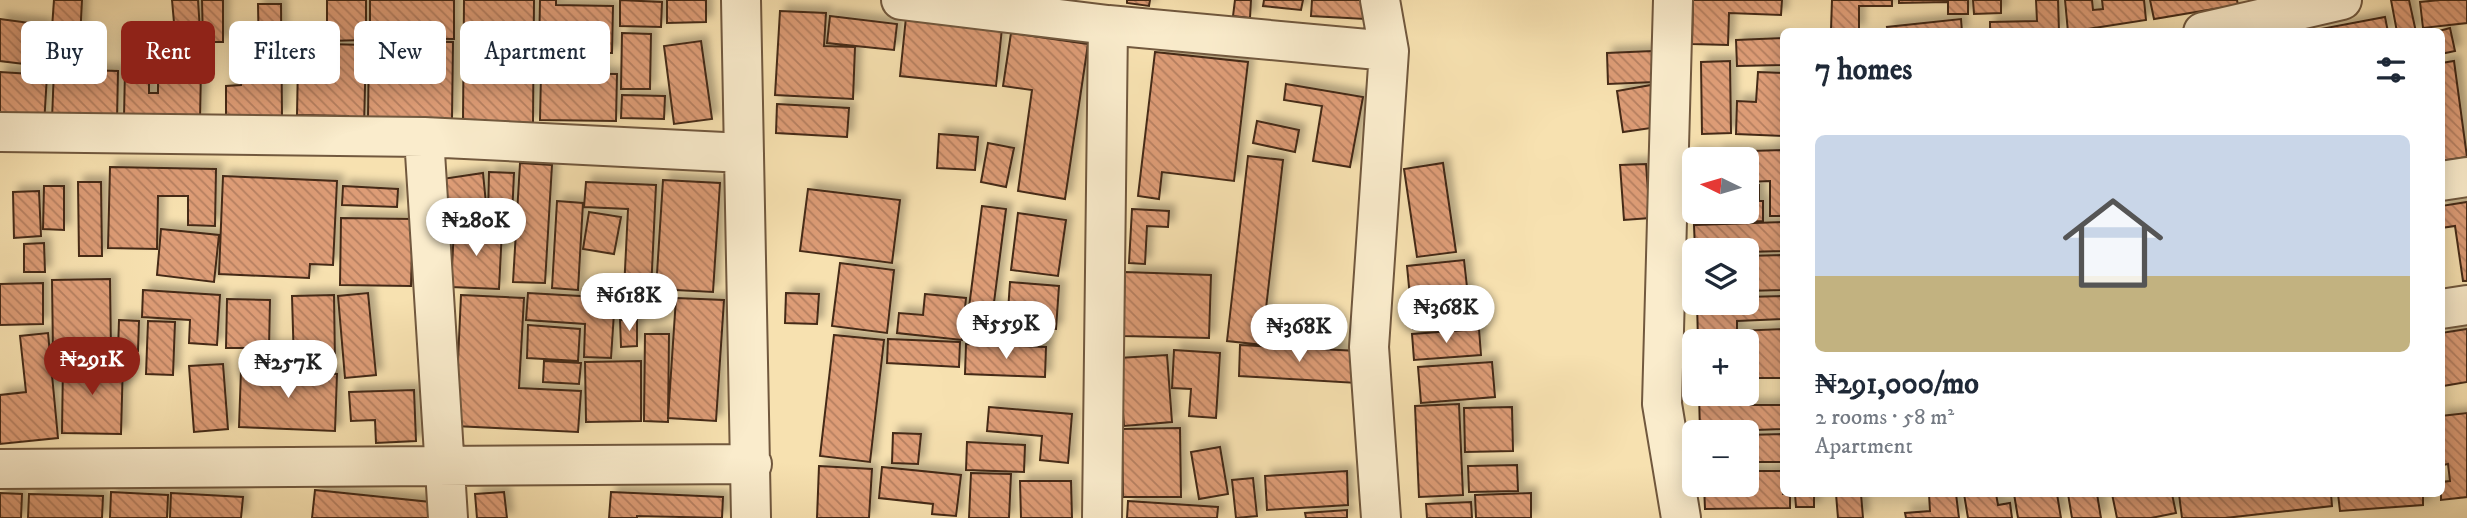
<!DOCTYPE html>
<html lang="en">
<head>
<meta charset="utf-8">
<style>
  :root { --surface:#fff; --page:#f6f6f7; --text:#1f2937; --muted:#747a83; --line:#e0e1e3; --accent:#8f2418 }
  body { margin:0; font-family:"IM FELL DW Pica",serif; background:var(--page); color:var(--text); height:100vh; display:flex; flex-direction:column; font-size:26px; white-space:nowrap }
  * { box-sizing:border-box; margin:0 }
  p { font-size:23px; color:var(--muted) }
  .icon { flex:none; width:38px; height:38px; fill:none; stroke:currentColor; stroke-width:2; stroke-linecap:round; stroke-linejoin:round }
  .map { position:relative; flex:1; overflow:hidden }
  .panel { position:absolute; left:1780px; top:28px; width:665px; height:469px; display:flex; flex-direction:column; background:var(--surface); border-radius:10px; box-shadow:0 4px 18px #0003 }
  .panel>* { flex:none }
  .top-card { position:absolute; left:21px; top:21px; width:665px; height:63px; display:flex; gap:14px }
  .needle { width:46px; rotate:275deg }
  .fabs { position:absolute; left:1682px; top:147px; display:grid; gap:14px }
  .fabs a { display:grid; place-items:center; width:77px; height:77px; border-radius:10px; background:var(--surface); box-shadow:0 4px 18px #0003; font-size:35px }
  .price { position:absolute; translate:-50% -60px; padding:0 16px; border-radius:24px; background:#fff; color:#222; font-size:23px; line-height:46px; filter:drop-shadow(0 2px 4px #0008) }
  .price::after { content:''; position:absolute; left:50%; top:42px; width:21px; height:16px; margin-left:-10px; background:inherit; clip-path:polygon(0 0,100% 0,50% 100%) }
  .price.active { background:var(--accent); color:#fff }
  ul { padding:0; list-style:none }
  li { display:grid; align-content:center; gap:14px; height:371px; padding:0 35px }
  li+li { border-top:2px solid var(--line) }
  li span { display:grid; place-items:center; height:217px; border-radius:10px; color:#555 }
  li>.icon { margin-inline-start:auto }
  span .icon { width:126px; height:126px; fill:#fffc; stroke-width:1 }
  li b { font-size:30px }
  h2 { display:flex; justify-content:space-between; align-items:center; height:84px; padding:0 35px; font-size:30px }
  .chip { padding:0 24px; border-radius:10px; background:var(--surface); box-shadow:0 4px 18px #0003; font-size:24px; line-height:63px }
  .chip.active { background:var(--accent); color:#fff }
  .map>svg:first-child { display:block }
</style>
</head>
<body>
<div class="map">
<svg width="2467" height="518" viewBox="0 0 2467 518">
  <defs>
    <pattern id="building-back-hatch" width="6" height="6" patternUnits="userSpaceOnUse" patternTransform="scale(1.75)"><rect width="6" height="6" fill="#dd9c76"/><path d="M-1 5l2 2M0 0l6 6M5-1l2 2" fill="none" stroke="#b57f60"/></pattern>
    <filter id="shadow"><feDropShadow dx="6" dy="-6" stdDeviation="3.5" flood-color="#0004"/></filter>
  </defs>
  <rect width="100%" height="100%" fill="#f7e1b0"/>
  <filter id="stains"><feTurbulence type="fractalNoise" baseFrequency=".00286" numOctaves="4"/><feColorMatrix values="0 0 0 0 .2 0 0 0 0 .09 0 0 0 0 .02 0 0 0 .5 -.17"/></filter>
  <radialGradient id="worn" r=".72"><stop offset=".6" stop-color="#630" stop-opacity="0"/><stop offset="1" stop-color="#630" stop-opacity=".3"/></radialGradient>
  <path fill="url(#building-back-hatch)" stroke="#442a18" stroke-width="2" fill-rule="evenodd" filter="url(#shadow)" d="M 54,0 L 82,0 L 79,58 L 50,56 Z
    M 172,0 L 198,0 L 200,31 L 175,34 Z
    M 202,0 L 223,0 L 223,42 L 203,42 Z
    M 327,0 L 366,0 L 366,40 L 327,41 Z
    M 370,0 L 454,0 L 454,39 L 370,38 Z
    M 464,0 L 534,0 L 533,123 L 463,121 Z
    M 540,0 L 556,0 L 556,5 L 613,6 L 612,53 L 539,52 Z
    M 620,0 L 662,2 L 661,27 L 620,26 Z
    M 667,0 L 706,0 L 706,22 L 667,23 Z
    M 1127,0 L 1150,0 L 1149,6 L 1127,3 Z
    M 1235,0 L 1251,0 L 1250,18 L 1233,16 Z
    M 1264,0 L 1303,0 L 1301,10 L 1263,6 Z
    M 1312,0 L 1366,0 L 1365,19 L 1311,16 Z
    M 1693,0 L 1782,0 L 1781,15 L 1729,13 L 1728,45 L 1692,44 Z
    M 1832,0 L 1892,0 L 1892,6 L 1859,6 L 1859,30 L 1831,30 Z
    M 1899,0 L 1968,0 L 1968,14 L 1948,14 L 1948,2 L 1899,3 Z
    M 1973,0 L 2001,0 L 2001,13 L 1974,14 Z
    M 2036,0 L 2058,0 L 2059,32 L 1990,32 L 1990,22 L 2037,21 Z
    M 2065,0 L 2092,0 L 2093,10 L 2103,9 L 2102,0 L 2144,0 L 2146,20 L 2068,32 Z
    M 2150,0 L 2237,0 L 2238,5 L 2154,19 Z
    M 2391,0 L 2409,0 L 2416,32 L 2397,32 Z
    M 2440,0 L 2467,0 L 2467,23 L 2423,28 L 2420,2 Z
    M 258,4 L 281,4 L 282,116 L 226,117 L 226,86 L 241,85 L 241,59 L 259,59 Z
    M 780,11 L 826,13 L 824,46 L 855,47 L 853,99 L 775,95 Z
    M 830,16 L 897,24 L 894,50 L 827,43 Z
    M 906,17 L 1002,28 L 996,86 L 900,76 Z
    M 2385,17 L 2388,32 L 2310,32 L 2310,31 Z
    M 0,19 L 45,25 L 40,66 L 0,61 Z
    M 1961,19 L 1962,32 L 1888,32 L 1887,27 Z
    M 2450,28 L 2455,51 L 2441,54 L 2441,32 L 2435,32 Z
    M 622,33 L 651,34 L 650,89 L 621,89 Z
    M 1011,33 L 1088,44 L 1065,199 L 1018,191 L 1032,90 L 1003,86 Z
    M 1783,38 L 1783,65 L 1737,66 L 1736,40 Z
    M 369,41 L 453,42 L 452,119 L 368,118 Z
    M 701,41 L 712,119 L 674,124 L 664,46 Z
    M 326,44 L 366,45 L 364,128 L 348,128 L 348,116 L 297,115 L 298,63 L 326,63 Z
    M 1652,51 L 1655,82 L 1608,84 L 1607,53 Z
    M 1155,52 L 1248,62 L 1234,181 L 1162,172 L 1159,199 L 1138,196 Z
    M 1730,61 L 1731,133 L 1702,134 L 1701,62 Z
    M 2454,61 L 2467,157 L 2441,161 L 2441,63 Z
    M 125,67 L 201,69 L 200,120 L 124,118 ZM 149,76 L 158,76 L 158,93 L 149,93 Z
    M 54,69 L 118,71 L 117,121 L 52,119 Z
    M 0,72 L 47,75 L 44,125 L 0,123 Z
    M 1758,72 L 1783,73 L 1783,136 L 1736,134 L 1737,101 L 1756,102 Z
    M 541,73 L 617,74 L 616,121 L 540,120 Z
    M 1286,84 L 1363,97 L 1350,167 L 1313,161 L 1322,106 L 1284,100 Z
    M 1651,85 L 1658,127 L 1623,132 L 1617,91 Z
    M 622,95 L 665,96 L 664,119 L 621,118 Z
    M 777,104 L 849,108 L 847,137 L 776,133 Z
    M 1257,121 L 1299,130 L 1295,152 L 1253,143 Z
    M 939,134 L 978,137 L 975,170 L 937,168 Z
    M 988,143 L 1014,148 L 1006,187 L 981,182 Z
    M 1783,150 L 1783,216 L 1770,216 L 1770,181 L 1746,182 L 1746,159 L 1716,159 L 1716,152 Z
    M 1690,154 L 1712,154 L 1712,159 L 1694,159 L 1694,199 L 1690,199 Z
    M 1248,156 L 1283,160 L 1265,317 L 1285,319 L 1282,347 L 1227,341 Z
    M 520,163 L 552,165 L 545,283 L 513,282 Z
    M 1443,163 L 1456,252 L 1417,257 L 1404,169 Z
    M 1646,164 L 1650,218 L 1624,220 L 1620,165 Z
    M 110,167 L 216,169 L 215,226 L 188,225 L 188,196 L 158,196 L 157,249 L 108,248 Z
    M 489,172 L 514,173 L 512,217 L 488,216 Z
    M 483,173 L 487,214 L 446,219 L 442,179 Z
    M 223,176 L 337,181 L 333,265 L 310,264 L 309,278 L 219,274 Z
    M 663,180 L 720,183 L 713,292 L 656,289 Z
    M 78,182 L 101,182 L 102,256 L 79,256 Z
    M 586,182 L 656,185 L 651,291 L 624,290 L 628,209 L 584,207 Z
    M 1746,185 L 1759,185 L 1759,199 L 1746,199 Z
    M 44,186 L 64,186 L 64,230 L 43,229 Z
    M 343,186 L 398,189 L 397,207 L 342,205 Z
    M 808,189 L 900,200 L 892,263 L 800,251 Z
    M 39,191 L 41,236 L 14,238 L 13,192 Z
    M 557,201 L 583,203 L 578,290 L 552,288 Z
    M 1692,201 L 1694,212 L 1746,212 L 1746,201 L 1763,201 L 1763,221 L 1693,222 Z
    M 2467,202 L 2467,281 L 2463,281 L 2455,226 L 2441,228 L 2441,206 Z
    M 982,206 L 1006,209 L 992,318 L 968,315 Z
    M 1132,209 L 1169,211 L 1168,227 L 1147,226 L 1145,264 L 1129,263 Z
    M 589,212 L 621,217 L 614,254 L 583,249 Z
    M 1018,213 L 1066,220 L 1058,276 L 1011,270 Z
    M 341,218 L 413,219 L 411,286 L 340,285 Z
    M 1783,222 L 1783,251 L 1746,252 L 1746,250 L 1695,250 L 1694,225 Z
    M 454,228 L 502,230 L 499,289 L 451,287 Z
    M 161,229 L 219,235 L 214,282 L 157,275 Z
    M 44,243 L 45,272 L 24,272 L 24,244 Z
    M 1783,255 L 1783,290 L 1746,291 L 1746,256 Z
    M 1464,260 L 1471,323 L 1413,329 L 1407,266 Z
    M 840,263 L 894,270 L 887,333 L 832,326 Z
    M 1125,272 L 1211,275 L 1209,338 L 1123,336 Z
    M 110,279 L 111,353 L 53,354 L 52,280 Z
    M 1010,282 L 1059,286 L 1056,329 L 1007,326 Z
    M 43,283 L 43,324 L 0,325 L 0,284 Z
    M 143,290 L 220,295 L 217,345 L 189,343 L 190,320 L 142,317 Z
    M 368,293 L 376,375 L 345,378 L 338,296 Z
    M 528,293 L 615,298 L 611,358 L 584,357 L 585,324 L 526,320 Z
    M 786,293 L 819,294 L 817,324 L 785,323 Z
    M 925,294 L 966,298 L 962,340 L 897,333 L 899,313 L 923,315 Z
    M 334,295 L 335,362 L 294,364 L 292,296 Z
    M 461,295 L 524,298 L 519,388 L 581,391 L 578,432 L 455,426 Z
    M 1783,296 L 1783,319 L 1737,321 L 1737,331 L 1783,329 L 1783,378 L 1746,378 L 1746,341 L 1698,341 L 1697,303 L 1746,303 L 1746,297 Z
    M 676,298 L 724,300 L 716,421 L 668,418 Z
    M 227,299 L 270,300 L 269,348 L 226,348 Z
    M 119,320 L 139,321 L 138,351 L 118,350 Z
    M 620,320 L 637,320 L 637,346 L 621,347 Z
    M 148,321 L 175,322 L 173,375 L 146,374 Z
    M 528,325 L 580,329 L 578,361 L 527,358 Z
    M 1479,329 L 1481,355 L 1414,360 L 1412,334 Z
    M 2467,329 L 2467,382 L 2443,386 L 2441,333 Z
    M 48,333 L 58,438 L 0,444 L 0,395 L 26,392 L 20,336 Z
    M 645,334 L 669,334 L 668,422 L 644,421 Z
    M 834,335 L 884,340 L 870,462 L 820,456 Z
    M 888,339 L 960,342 L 959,367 L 887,363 Z
    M 966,344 L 1046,347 L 1045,377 L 965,374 Z
    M 1240,345 L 1358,351 L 1357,383 L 1239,376 Z
    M 1174,350 L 1220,353 L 1216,418 L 1189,416 L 1191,389 L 1172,388 Z
    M 1167,355 L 1172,422 L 1124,426 L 1119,358 Z
    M 63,360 L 123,361 L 121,434 L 62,433 Z
    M 544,361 L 581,363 L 579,384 L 543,382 Z
    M 641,361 L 641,421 L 586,422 L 585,362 Z
    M 1492,362 L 1495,397 L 1421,403 L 1418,367 Z
    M 223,364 L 228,429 L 194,432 L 189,366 Z
    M 241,370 L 337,374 L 335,431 L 239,427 Z
    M 414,390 L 416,441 L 376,443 L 375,420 L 351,421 L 349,392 Z
    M 1699,394 L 1735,394 L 1735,405 L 1783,405 L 1783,429 L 1700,432 Z
    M 1459,404 L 1463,495 L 1419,497 L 1415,406 Z
    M 989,407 L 1072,414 L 1068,463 L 1040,460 L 1042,436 L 987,431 Z
    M 1512,407 L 1513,451 L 1465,452 L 1464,408 Z
    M 2467,413 L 2467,497 L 2441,500 L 2441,482 L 2450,481 L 2448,464 L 2443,465 L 2441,416 Z
    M 1180,428 L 1181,497 L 1123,497 L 1122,429 Z
    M 893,433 L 921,434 L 918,464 L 892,463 Z
    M 1783,434 L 1783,462 L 1746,462 L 1746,435 Z
    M 967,442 L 1025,445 L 1024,472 L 966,470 Z
    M 1220,447 L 1228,494 L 1199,499 L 1191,452 Z
    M 1517,465 L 1518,491 L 1469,492 L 1468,466 Z
    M 819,466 L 872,469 L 869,518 L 817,518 Z
    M 882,467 L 961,475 L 956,516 L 932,514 L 933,504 L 879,498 Z
    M 1347,471 L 1348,505 L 1267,510 L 1265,476 Z
    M 1746,471 L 1783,471 L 1783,494 L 1790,494 L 1790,508 L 1705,509 L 1704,485 L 1746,485 Z
    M 971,473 L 1011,474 L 1009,518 L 969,518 Z
    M 1253,478 L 1257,516 L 1236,518 L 1232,480 Z
    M 1020,481 L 1071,481 L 1072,518 L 1021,518 Z
    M 315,490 L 440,503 L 438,518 L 312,518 Z
    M 111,492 L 168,495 L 167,518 L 110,518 Z
    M 504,492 L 507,518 L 477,518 L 475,494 Z
    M 611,492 L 723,497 L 722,518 L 637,516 L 637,518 L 609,518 Z
    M 0,493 L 22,494 L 21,518 L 0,518 Z
    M 171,493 L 243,497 L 241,518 L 170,518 Z
    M 1531,493 L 1531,518 L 1476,518 L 1475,495 Z
    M 29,494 L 103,496 L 102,518 L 28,518 Z
    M 1795,494 L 1814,494 L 1814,507 L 1796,507 Z
    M 1836,494 L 1861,494 L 1863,518 L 1838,518 Z
    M 1929,494 L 1956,494 L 1959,518 L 1906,518 L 1905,513 L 1930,511 Z
    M 1964,494 L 1996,494 L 1998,505 L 2010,503 L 2012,518 L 1968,518 Z
    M 2014,494 L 2057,494 L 2061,518 L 2018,518 Z
    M 2068,494 L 2097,494 L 2101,518 L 2072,518 Z
    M 2112,494 L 2142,494 L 2142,496 L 2172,494 L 2176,513 L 2151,518 L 2117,518 Z
    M 2179,494 L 2331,494 L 2332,506 L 2225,518 L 2182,518 Z
    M 2338,494 L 2423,494 L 2423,505 L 2340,511 Z
    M 1128,501 L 1218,507 L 1217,518 L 1127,518 Z
    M 1471,502 L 1472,518 L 1427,518 L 1426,504 Z
    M 1347,510 L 1347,518 L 1306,518 L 1305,513 Z"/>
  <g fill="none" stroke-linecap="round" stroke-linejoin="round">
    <g stroke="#71583e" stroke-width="42">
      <path id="minor" d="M 741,0 L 751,518
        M 901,0 L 1108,25 L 1389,51
        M 1380,0 L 1389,51 L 1369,347 L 1381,518
        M 1673,0 L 1662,404 L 1681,518
        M 2203,32 L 2342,0
        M 0,132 L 424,137 L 744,153
        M 424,137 L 448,518
        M 2441,181 L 2467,177
        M 2441,309 L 2467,305
        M 0,469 L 752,464
        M 1102,518 L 1108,25"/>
    </g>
    <use href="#minor" stroke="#faeccc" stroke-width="38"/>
  </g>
  <rect width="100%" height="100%" filter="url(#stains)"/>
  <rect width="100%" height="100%" fill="url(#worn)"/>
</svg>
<div class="fabs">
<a><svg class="needle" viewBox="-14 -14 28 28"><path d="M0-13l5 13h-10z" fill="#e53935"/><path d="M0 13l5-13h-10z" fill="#747a83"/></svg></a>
<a><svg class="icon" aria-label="layers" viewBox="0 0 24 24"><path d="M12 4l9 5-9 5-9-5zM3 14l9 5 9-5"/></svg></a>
<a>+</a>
<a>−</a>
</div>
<b class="price" style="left:476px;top:258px">₦280K</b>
<b class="price" style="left:629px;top:333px">₦618K</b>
<b class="price" style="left:1446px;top:345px">₦368K</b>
<b class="price" style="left:1006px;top:361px">₦559K</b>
<b class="price" style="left:1299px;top:364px">₦368K</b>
<b class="price active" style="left:92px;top:397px">₦291K</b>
<b class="price" style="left:288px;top:400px">₦257K</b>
<div class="top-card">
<a class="chip">Buy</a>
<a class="chip active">Rent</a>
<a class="chip">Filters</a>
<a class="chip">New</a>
<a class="chip">Apartment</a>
</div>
<section class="panel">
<h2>7 homes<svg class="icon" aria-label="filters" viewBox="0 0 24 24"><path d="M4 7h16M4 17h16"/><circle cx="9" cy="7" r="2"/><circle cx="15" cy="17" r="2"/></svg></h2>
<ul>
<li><span style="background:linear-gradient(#c9d6e8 65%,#c2b280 0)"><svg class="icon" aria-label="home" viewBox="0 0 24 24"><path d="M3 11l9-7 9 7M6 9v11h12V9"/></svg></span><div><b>₦291,000/mo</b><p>2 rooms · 58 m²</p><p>Apartment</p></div></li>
</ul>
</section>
</div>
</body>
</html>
